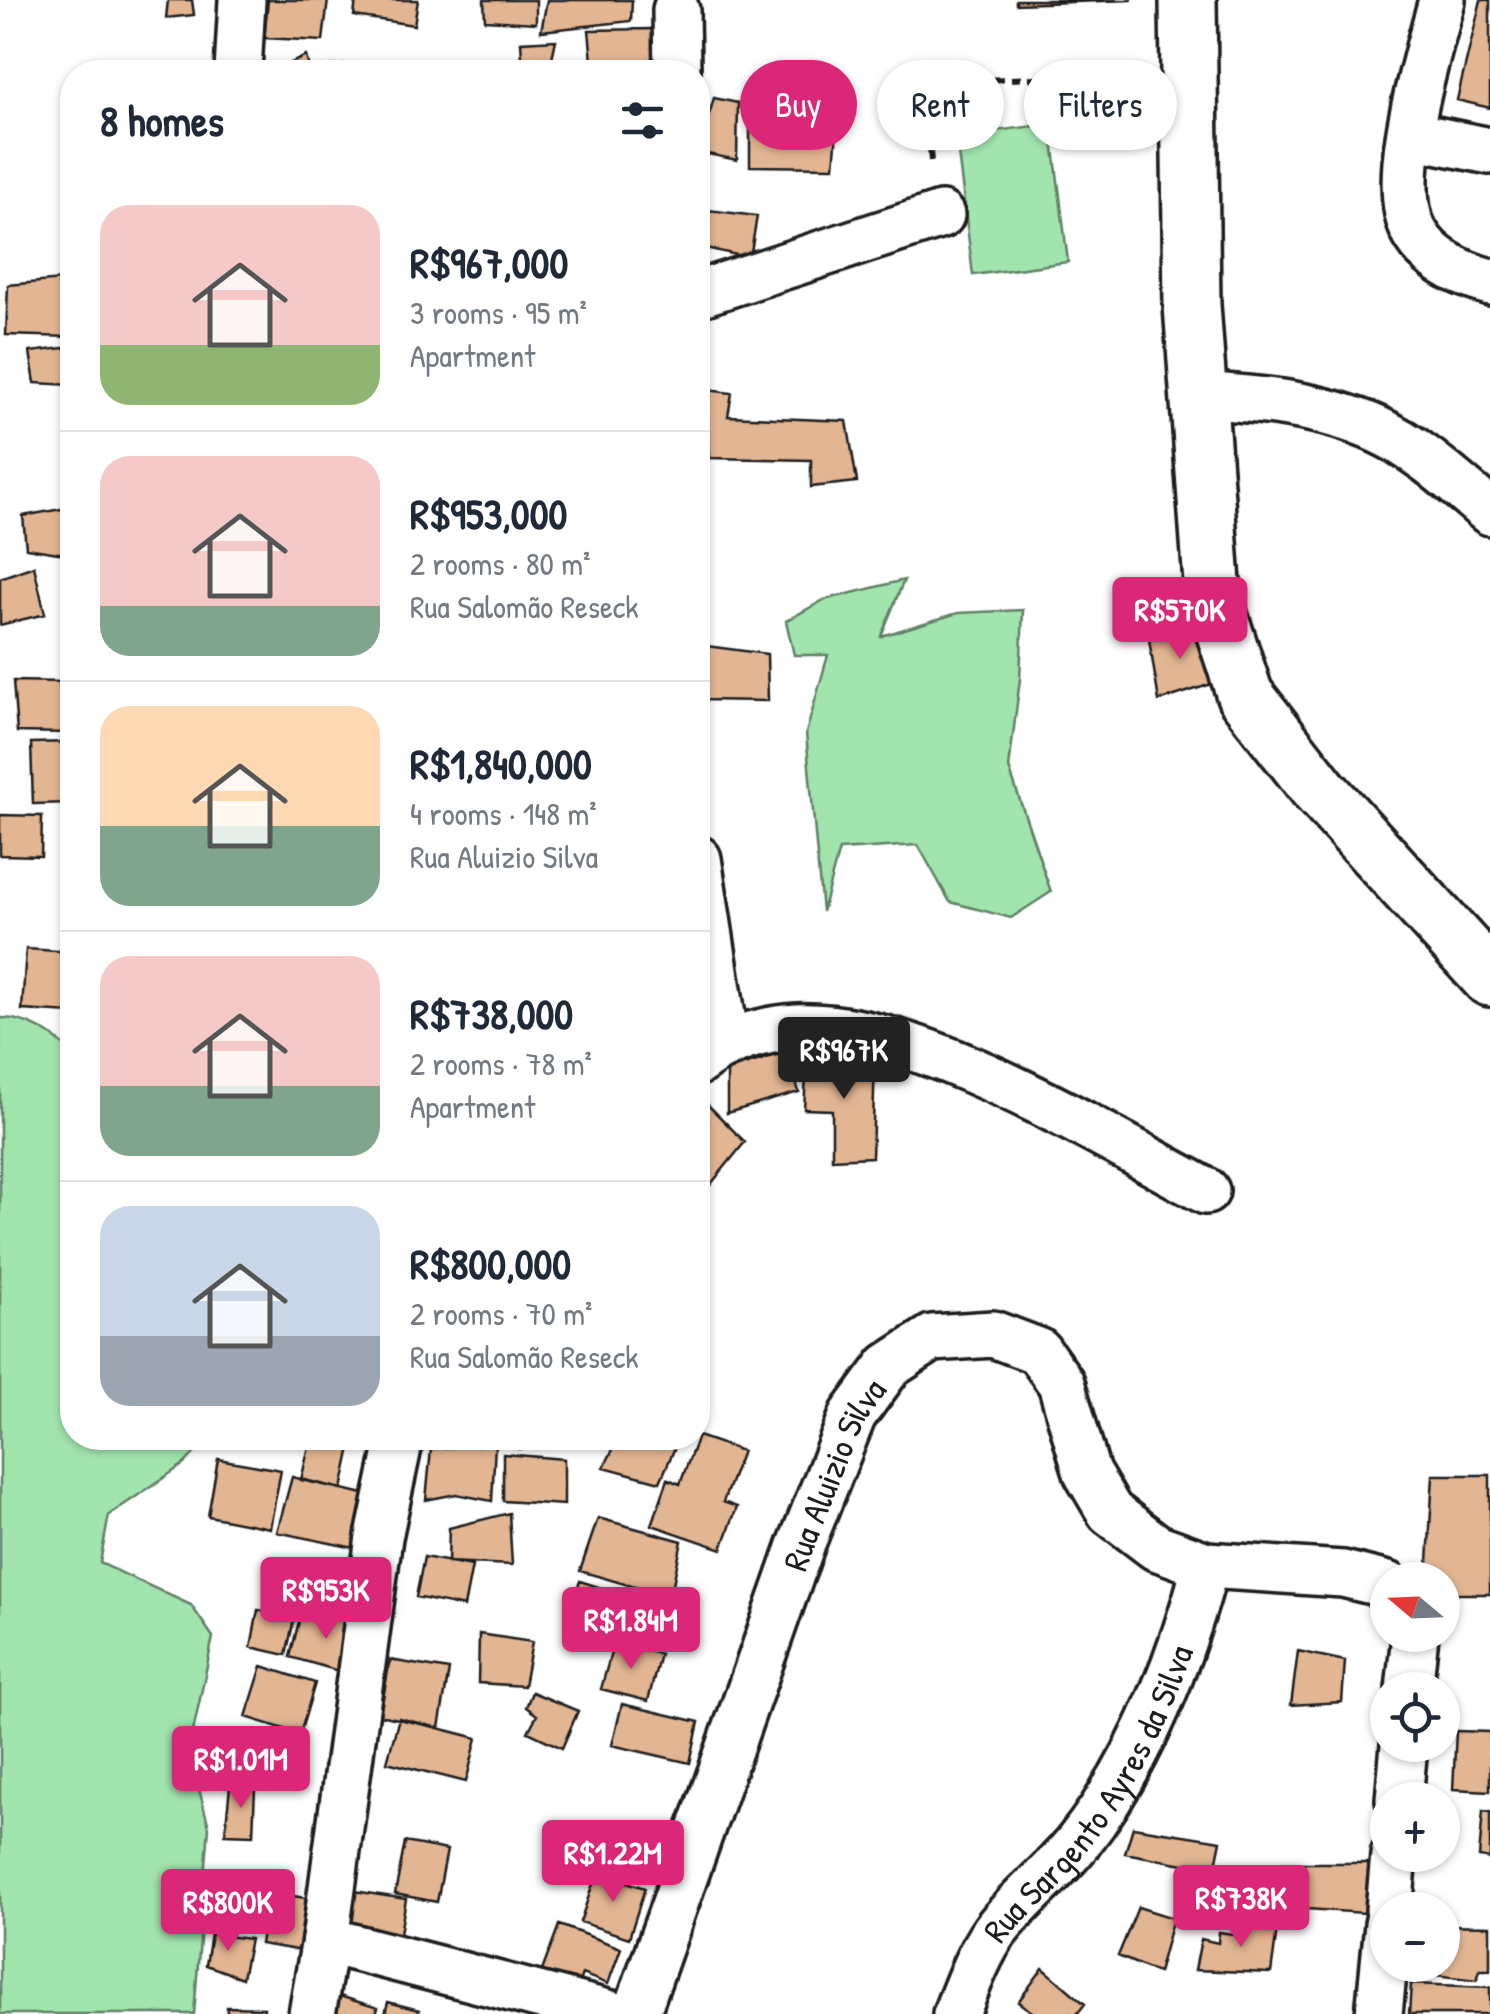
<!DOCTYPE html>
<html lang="en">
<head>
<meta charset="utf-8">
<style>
  :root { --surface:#fff; --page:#f6f6f7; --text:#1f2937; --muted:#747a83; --line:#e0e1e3; --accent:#db2777 }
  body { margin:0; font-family:"Patrick Hand",sans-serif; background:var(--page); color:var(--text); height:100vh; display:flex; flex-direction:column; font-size:38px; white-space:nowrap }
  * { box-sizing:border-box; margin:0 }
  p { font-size:32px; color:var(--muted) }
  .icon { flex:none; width:55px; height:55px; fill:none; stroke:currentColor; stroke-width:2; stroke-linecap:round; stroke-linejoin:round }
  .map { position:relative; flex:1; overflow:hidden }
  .side { position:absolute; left:60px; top:60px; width:650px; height:1390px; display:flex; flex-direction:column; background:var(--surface); border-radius:40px; box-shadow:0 2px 8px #0004 }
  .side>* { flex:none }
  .top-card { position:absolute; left:740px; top:60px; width:600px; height:90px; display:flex; gap:20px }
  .needle { width:65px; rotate:289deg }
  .fabs { position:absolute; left:1370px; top:1562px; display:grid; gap:20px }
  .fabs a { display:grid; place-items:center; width:90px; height:90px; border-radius:50%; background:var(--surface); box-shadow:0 2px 8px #0004; font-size:50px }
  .price { position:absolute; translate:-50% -85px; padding:0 22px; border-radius:10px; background:var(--accent); color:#fff; font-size:32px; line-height:65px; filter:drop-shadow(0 2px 5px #0008) }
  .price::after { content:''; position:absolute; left:50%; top:60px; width:30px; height:22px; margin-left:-15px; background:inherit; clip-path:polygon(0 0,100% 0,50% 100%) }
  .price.active { background:#222; color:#fff }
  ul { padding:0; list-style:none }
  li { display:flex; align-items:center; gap:30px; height:250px; padding:0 40px }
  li+li { border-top:2px solid var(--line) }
  li span { display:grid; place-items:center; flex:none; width:280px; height:200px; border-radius:30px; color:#555 }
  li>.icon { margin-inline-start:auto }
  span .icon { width:120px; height:120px; fill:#fffc; stroke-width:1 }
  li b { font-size:42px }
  h2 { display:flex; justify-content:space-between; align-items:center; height:120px; padding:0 40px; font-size:42px }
  .chip { padding:0 35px; border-radius:45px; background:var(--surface); box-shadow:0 2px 8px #0004; font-size:35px; line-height:90px }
  .chip.active { background:var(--accent); color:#fff }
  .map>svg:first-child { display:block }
</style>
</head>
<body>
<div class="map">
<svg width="1490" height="2014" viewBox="0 0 1490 2014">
  <rect width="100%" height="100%" fill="#fff"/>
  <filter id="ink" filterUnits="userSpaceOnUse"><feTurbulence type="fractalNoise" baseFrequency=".01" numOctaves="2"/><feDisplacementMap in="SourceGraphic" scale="20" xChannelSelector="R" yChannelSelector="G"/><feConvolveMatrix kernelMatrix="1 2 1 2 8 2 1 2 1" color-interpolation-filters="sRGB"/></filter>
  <g filter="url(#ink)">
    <path fill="#a2e4ae" stroke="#5f8065" stroke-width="2.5" d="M 1051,124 L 1068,262 L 973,275 L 956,136 Z
      M 904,580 L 881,636 L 958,613 L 1023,610 L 1020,679 L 1009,768 L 1051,892 L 1011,918 L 950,902 L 918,845 L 839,850 L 822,912 L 806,733 L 828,655 L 794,655 L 786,621 L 824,600 Z
      M 0,1018 C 26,1017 55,1035 72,1053 L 72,1438 L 209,1438 L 184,1464 L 109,1515 L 100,1563 L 191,1605 L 213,1637 L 189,1751 L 209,1827 L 194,2014 L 0,2014 Z"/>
    <path fill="#e3b693" stroke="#1c1c1c" stroke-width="2.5" d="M 168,0 L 192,0 L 194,15 L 166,18 Z
      M 268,0 L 328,0 L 323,41 L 264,38 Z
      M 356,0 L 418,0 L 414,25 L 354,16 Z
      M 484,0 L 536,0 L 536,23 L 485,20 Z
      M 547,0 L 632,0 L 631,21 L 541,31 Z
      M 1016,0 L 1132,0 L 1016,4 Z
      M 1481,0 L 1490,0 L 1490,108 L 1457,100 Z
      M 653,29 L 654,72 L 593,72 L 589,30 Z
      M 556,40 L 549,72 L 523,72 L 521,42 Z
      M 306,56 L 309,68 L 351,64 L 351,72 L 279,72 L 278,69 Z
      M 714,98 L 738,103 L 737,160 L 698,152 Z
      M 760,105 L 839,106 L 834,167 L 750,166 L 750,113 Z
      M 708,210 L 757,216 L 750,258 L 701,247 Z
      M 72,279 L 72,337 L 6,335 L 8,285 Z
      M 72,347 L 72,385 L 35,383 L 30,352 Z
      M 707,390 L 732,393 L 728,416 L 847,421 L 857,482 L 811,487 L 811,460 L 709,458 Z
      M 72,507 L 71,555 L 26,548 L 23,516 Z
      M 34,566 L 45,614 L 0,625 L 0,578 Z
      M 1198,626 L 1218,682 L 1159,701 L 1148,633 Z
      M 699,645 L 767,654 L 768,701 L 698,700 Z
      M 13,681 L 63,682 L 68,733 L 17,732 Z
      M 72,742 L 72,803 L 33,804 L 31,743 Z
      M 0,815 L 42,816 L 41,856 L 0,855 Z
      M 26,949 L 72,952 L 72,1013 L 22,1010 Z
      M 787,1052 L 799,1092 L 727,1113 L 727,1070 Z
      M 807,1059 L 875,1060 L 872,1157 L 832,1159 L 832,1110 L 804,1109 Z
      M 701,1098 L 745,1142 L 698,1200 L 698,1102 Z
      M 698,1436 L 742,1451 L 723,1502 L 737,1507 L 722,1549 L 652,1525 L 668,1479 L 680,1484 Z
      M 311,1438 L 353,1438 L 342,1489 L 301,1480 Z
      M 482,1438 L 527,1438 L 519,1449 Z
      M 619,1438 L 679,1438 L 660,1482 L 604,1467 Z
      M 495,1444 L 492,1501 L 456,1494 L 426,1500 L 431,1449 Z
      M 503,1454 L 564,1459 L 564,1505 L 503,1501 Z
      M 218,1459 L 281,1470 L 270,1528 L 208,1516 Z
      M 1433,1475 L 1490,1475 L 1490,1594 L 1442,1594 L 1442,1580 L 1427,1580 Z
      M 292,1477 L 376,1497 L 364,1550 L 277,1532 Z
      M 509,1513 L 512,1565 L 448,1562 L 449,1528 Z
      M 598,1518 L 682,1541 L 672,1589 L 652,1592 L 580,1571 Z
      M 424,1557 L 472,1566 L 464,1607 L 416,1597 Z
      M 310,1558 L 356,1565 L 350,1609 L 306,1604 Z
      M 580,1581 L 636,1599 L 623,1638 L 567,1619 Z
      M 258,1610 L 295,1615 L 286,1655 L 251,1647 Z
      M 301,1613 L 357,1621 L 352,1675 L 290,1657 Z
      M 479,1634 L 532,1642 L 524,1686 L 478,1683 Z
      M 614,1642 L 660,1654 L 648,1701 L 601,1689 Z
      M 1298,1651 L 1345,1661 L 1342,1702 L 1291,1705 Z
      M 390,1660 L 449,1670 L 439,1728 L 380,1715 Z
      M 262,1666 L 315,1683 L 300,1734 L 246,1717 Z
      M 532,1692 L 578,1711 L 562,1748 L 528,1732 L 537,1715 L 526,1707 Z
      M 622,1704 L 699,1722 L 690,1763 L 612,1745 Z
      M 399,1718 L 477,1738 L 466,1782 L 387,1762 Z
      M 1456,1731 L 1490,1732 L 1490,1791 L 1453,1789 Z
      M 230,1786 L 255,1788 L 253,1835 L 225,1834 Z
      M 1483,1811 L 1490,1812 L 1490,1859 L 1479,1857 Z
      M 1133,1827 L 1221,1841 L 1215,1870 L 1125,1853 Z
      M 405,1842 L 447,1850 L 437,1902 L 395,1894 Z
      M 1282,1863 L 1384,1863 L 1379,1914 L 1278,1907 Z
      M 597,1872 L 645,1888 L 629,1938 L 580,1922 Z
      M 354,1891 L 406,1899 L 398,1945 L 346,1936 Z
      M 268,1892 L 312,1899 L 304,1951 L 260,1944 Z
      M 1138,1907 L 1173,1918 L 1158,1973 L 1118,1956 Z
      M 1278,1922 L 1271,1973 L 1195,1970 L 1201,1939 L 1218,1943 L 1219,1932 L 1240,1935 L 1239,1923 Z
      M 559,1925 L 621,1948 L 608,1984 L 582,1974 L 575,1992 L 539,1979 Z
      M 1442,1925 L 1490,1926 L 1490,1970 L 1480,1970 L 1477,1980 L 1417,1973 L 1418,1965 L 1442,1965 Z
      M 211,1934 L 250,1939 L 242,1978 L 206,1965 Z
      M 1043,1968 L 1085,2004 L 1077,2014 L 1035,2014 L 1018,2002 Z
      M 1411,1984 L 1490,1987 L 1490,2014 L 1409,2014 Z
      M 333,1994 L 378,2008 L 376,2014 L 327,2014 Z
      M 388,2002 L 419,2010 L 418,2014 L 385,2014 Z
      M 227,2007 L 264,2008 L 263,2014 L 227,2014 Z"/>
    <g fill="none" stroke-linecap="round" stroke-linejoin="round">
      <g stroke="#1c1c1c" stroke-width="52">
        <g id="minor">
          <path d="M 1442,0 C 1428,55 1386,182 1415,233 C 1430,260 1461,274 1490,282"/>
          <path d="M 676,10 L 677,72"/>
          <path d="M 238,72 L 242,0"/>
          <path d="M 1411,135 L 1490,151"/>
          <path d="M 698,294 L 941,215"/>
          <path d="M 1197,395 C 1259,399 1321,404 1378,430 C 1420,449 1455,483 1490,512"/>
          <path d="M 698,859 L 726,1042"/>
          <path d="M 698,1062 C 724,1041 762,1029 797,1027 C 919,1022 1098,1134 1206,1191"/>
          <path d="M 1409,1690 L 1415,1635"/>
          <path d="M 1399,1800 L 1404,1745"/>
          <path d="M 1389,1910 L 1394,1855"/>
          <path d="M 325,1940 L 611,2014"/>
          <path d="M 312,2014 L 325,1940 L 379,1537 L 400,1438"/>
          <path id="s1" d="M 636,2014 L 802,1543 L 853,1415 L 889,1366 L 932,1338 L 993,1334 L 1038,1351 L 1061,1383 L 1087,1473 L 1110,1512 L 1156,1547 L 1206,1565 L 1343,1574 L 1388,1585"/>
          <path id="s2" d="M 956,2014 C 967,1986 978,1955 995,1931 C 1019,1899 1054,1873 1079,1841 C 1142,1761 1180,1662 1206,1565"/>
          <path d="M 1379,2014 L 1388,1924"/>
        </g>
      </g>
      <g stroke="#1c1c1c" stroke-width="62">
        <path id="secondary" d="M 1188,0 L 1192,305 L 1213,597 L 1245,695 L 1320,791 L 1490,978"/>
      </g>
      <path stroke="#1c1c1c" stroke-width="6" stroke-dasharray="10 8" stroke-linecap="butt" d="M 931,161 L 928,127 L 954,81 L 1147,74"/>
      <use href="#minor" stroke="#fff" stroke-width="45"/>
      <use href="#secondary" stroke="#fff" stroke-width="55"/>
    </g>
  </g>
  <g text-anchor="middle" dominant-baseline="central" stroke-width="8" stroke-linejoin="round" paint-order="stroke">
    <g font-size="35" fill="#1c1c1c" stroke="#fff">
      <text stroke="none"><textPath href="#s1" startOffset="575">Rua Aluizio Silva</textPath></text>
      <text stroke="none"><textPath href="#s2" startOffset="260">Rua Sargento Ayres da Silva</textPath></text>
    </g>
  </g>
</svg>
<div class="fabs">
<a><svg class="needle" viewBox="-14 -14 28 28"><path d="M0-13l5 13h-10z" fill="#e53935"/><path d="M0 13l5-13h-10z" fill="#747a83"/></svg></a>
<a><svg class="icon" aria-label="locate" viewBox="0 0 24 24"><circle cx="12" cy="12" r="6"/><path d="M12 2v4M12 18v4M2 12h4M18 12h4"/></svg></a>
<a>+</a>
<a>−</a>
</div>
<b class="price" style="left:1180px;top:662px">R$570K</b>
<b class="price active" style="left:844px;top:1102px">R$967K</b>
<b class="price" style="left:326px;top:1642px">R$953K</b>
<b class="price" style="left:631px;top:1672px">R$1.84M</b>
<b class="price" style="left:241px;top:1811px">R$1.01M</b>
<b class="price" style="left:613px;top:1905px">R$1.22M</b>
<b class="price" style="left:1241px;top:1950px">R$738K</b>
<b class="price" style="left:228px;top:1954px">R$800K</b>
<div class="top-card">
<a class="chip active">Buy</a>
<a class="chip">Rent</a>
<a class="chip">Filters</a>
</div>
<section class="side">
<h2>8 homes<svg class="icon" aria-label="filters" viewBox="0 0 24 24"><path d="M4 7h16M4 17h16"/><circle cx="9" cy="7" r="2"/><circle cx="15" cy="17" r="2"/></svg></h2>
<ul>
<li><span style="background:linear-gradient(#f6c9c9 70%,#8fb573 0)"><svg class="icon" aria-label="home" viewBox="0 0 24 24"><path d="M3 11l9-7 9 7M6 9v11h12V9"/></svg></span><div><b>R$967,000</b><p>3 rooms · 95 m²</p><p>Apartment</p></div></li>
<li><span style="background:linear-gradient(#f6c9c9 75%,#7fa58c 0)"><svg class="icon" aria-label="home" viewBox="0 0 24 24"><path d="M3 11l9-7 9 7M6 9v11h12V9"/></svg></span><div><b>R$953,000</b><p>2 rooms · 80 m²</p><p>Rua Salomão Reseck</p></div></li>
<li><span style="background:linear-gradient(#ffd9b3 60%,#7fa58c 0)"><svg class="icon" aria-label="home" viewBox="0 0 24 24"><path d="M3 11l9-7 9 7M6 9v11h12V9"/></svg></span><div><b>R$1,840,000</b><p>4 rooms · 148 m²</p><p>Rua Aluizio Silva</p></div></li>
<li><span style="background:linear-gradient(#f6c9c9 65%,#7fa58c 0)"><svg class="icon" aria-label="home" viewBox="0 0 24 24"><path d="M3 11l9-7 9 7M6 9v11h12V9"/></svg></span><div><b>R$738,000</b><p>2 rooms · 78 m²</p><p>Apartment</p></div></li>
<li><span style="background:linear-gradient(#c9d6e8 65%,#9aa5b1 0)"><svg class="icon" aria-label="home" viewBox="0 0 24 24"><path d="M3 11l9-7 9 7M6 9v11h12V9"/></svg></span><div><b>R$800,000</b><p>2 rooms · 70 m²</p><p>Rua Salomão Reseck</p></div></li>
</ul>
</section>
</div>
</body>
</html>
